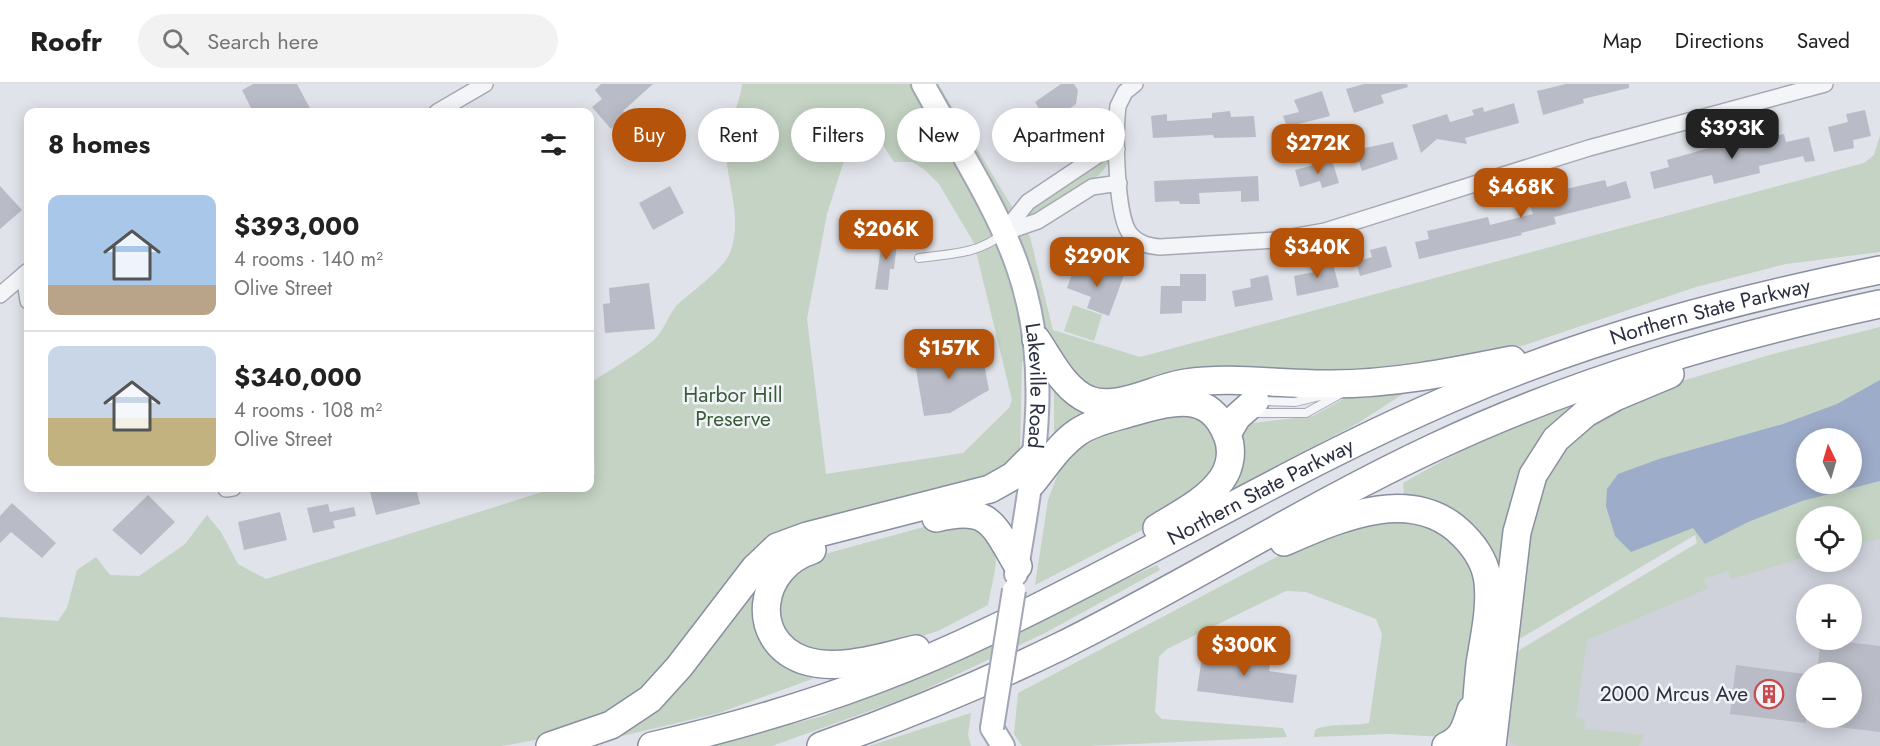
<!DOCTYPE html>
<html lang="en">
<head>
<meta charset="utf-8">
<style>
  :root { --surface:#fff; --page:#f2f2f2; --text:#222; --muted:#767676; --line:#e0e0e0; --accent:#b45309 }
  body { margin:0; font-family:Jost,sans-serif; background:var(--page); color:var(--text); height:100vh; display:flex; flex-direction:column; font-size:22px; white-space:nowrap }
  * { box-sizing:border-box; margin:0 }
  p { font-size:20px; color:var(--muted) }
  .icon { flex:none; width:33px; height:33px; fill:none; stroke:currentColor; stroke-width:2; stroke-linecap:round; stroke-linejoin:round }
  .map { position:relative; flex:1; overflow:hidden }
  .side { position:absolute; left:24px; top:24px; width:570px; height:384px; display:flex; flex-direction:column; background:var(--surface); border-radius:12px; box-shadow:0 3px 15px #0003 }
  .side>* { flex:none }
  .hud { position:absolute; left:612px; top:24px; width:570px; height:54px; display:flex; gap:12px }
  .needle { width:39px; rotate:355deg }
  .tools { position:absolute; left:1796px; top:344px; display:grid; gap:12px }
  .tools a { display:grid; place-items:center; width:66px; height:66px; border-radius:50%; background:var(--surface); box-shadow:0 3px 15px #0003; font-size:30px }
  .price { position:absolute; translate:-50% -51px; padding:0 14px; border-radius:12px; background:var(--accent); color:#fff; font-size:20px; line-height:39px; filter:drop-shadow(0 2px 3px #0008) }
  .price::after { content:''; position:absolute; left:50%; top:36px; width:18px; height:14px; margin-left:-9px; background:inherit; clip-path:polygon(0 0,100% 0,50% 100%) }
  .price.on { background:#222; color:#fff }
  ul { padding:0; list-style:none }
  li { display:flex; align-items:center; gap:18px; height:150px; padding:0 24px }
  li+li { border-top:2px solid var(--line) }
  li span { display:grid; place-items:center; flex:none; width:168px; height:120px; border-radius:12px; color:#555 }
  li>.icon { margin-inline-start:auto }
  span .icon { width:72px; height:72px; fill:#fffc; stroke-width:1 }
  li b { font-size:26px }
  h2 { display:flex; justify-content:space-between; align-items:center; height:72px; padding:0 24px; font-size:26px }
  .pill { padding:0 21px; border-radius:27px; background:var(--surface); box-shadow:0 3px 15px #0003; font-size:21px; line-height:54px }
  .pill.on { background:var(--accent); color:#fff }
  header { display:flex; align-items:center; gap:36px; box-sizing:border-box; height:84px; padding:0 30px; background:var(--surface); border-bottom:2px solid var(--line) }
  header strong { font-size:28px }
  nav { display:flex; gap:33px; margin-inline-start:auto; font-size:21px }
  .search { width:420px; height:54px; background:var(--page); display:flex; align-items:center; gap:15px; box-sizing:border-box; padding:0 21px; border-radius:33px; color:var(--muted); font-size:22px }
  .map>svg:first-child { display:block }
</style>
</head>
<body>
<header>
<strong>Roofr</strong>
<div class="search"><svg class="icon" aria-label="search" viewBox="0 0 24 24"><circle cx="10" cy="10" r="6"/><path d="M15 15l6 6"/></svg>Search here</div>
<nav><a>Map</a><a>Directions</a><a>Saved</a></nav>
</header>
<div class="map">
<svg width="1880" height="662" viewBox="0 0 1880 662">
  <rect width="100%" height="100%" fill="#e1e3ea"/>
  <path fill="#cfd2db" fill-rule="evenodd" d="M 1880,442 L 1880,662 L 1492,662 L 1502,585 L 1698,479 L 1806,457 L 1806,477 L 1851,477 L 1851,448 ZM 1806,510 L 1851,510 L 1851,555 L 1806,555 ZM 1806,588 L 1851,588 L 1851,633 L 1806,633 Z"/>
  <path fill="#c4d3c3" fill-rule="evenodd" d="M 742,0 L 925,0 L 930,8 L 940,3 L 1030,153 L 1053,246 L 1140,273 L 1864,79 L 1874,71 L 1880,51 L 1880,168 L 1786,180 L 1696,203 L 1525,261 L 1467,276 L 1418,284 L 1097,308 L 1077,299 L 1058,274 L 1022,277 L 1020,368 L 1013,378 L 984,396 L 785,447 L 663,587 L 621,624 L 552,653 L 502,662 L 0,662 L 0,533 L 58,537 L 67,524 L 77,486 L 96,473 L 110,491 L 139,492 L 185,460 L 207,431 L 221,448 L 238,480 L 266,495 L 555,404 L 590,404 L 590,392 L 595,390 L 590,299 C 611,285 635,272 654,256 C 664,247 668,231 677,221 C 691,208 726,184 731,166 C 743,130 725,97 726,61 C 727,39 740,22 742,0 ZM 877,52 L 894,78 L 912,78 L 925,86 L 939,100 L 974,159 L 1012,316 L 1009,324 L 963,369 L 826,390 L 807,235 L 827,130 L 843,80 L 856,53 Z
    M 1110,76 C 1098,101 1049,126 1023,135 L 1026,127 L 1099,78 Z
    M 1073,221 L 1102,231 L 1094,257 L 1064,247 Z
    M 1880,243 L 1880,455 L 1851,461 L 1851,432 L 1806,432 L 1806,473 L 1731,495 L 1728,487 L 1704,495 L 1707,505 L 1587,556 L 1576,633 L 1585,635 L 1584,645 L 1645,651 L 1639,662 L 1522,662 L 1511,660 L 1508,648 L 1513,573 L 1521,565 L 1697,459 L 1695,451 L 1521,554 L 1513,551 L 1526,431 L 1573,345 L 1675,299 L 1773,270 ZM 1806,354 L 1851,354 L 1851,399 L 1806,399 Z
    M 1054,297 L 1098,323 L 1056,355 L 1054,350 Z
    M 1400,304 L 1403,310 L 1358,339 L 1226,409 L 1245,337 L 1254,339 L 1313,332 L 1358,307 Z
    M 1584,312 L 1559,340 L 1504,488 L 1404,413 L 1403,399 C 1462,365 1520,337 1584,312 Z
    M 1174,322 L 1204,329 L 1222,361 L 1209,398 L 1144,445 L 1035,501 L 1048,416 L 1068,363 Z
    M 1414,431 L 1472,472 L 1479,504 L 1464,634 L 1445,653 L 1389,650 L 1314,653 L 1315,646 C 1325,639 1354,642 1369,639 L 1382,550 L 1376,535 L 1306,508 L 1286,507 L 1167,565 L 1159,573 L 1155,628 L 1162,635 L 1283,644 L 1287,653 L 1090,662 L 1022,662 L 1014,650 L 1018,609 L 1324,448 Z
    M 974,434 C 1004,476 997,472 988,521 L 938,547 L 884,564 L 832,570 L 793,563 L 778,545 L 781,498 L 803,476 L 953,435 Z
    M 1157,481 L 1160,486 L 1045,549 L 911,612 L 772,662 L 706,662 L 823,632 Z
    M 762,482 L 758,530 L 812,585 L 812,595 L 719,629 L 601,657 Z
    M 971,629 L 968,651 L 971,662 L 869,662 Z"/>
  <path fill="#9dacc9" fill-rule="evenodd" d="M 1880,296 L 1880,397 L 1802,417 L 1748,438 L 1705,460 L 1693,444 L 1631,468 L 1615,452 L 1606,422 L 1607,405 L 1618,390 L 1659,375 L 1783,340 L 1837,320 ZM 1806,354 L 1851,354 L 1851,399 L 1806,399 Z"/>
  <path fill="#b9bcc6" d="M 253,0 L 297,0 L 312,28 L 253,28 L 242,6 Z
    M 601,0 L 653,0 L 623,27 L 626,31 L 611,45 L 592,23 L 602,15 L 595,6 Z
    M 1061,0 L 1074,0 L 1078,6 L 1076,20 L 1048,40 L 1035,18 Z
    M 1364,0 L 1407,0 L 1408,3 L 1381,11 L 1384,19 L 1354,29 L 1346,5 Z
    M 1566,0 L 1629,0 L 1629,4 L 1583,15 L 1584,19 L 1543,31 L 1537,7 Z
    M 1322,7 L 1330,32 L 1287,43 L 1283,32 L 1299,28 L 1294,16 Z
    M 1514,19 L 1519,39 L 1465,54 L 1467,60 L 1437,55 L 1421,69 L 1412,41 L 1447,30 L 1450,38 L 1474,31 L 1472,26 L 1483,23 L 1484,28 Z
    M 1865,26 L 1871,52 L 1853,56 L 1854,64 L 1834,68 L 1828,43 L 1848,38 L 1846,30 Z
    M 1230,27 L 1231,33 L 1254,32 L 1256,53 L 1214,54 L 1213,51 L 1153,54 L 1151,32 L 1167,30 L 1167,37 L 1212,34 L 1212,29 Z
    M 1021,42 L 1037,59 L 1018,75 L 1003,59 Z
    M 1784,50 L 1786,58 L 1809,53 L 1815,77 L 1805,78 L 1803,72 L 1759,82 L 1760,89 L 1714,100 L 1712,91 L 1654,105 L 1650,88 L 1669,83 L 1667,76 L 1751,52 L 1752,58 Z
    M 1393,58 L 1398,75 L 1362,87 L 1355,66 Z
    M 1332,76 L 1339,99 L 1322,104 L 1320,97 L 1300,103 L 1295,86 Z
    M 1258,92 L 1259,117 L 1241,118 L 1241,107 L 1199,109 L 1200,120 L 1180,120 L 1179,117 L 1155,118 L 1154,97 Z
    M 1605,96 L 1607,103 L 1626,97 L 1631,114 L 1554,133 L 1556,140 L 1521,149 L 1522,151 L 1419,175 L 1415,158 L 1429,155 L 1427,147 L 1488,133 L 1490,141 L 1533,130 L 1530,122 L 1550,117 L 1548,109 Z
    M 0,102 L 22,126 L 0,145 Z
    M 670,102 L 684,129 L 653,146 L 639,119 Z
    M 883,150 L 898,151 L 894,185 L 890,185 L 888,206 L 875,205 Z
    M 1386,162 L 1392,183 L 1360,192 L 1356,178 L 1372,173 L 1370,166 Z
    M 1332,176 L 1339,203 L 1297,212 L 1294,192 L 1314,188 L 1313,181 Z
    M 1075,181 L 1103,190 L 1104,185 L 1124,191 L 1109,232 L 1087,224 L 1091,213 L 1067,204 Z
    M 1180,190 L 1206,190 L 1206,217 L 1182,217 L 1182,229 L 1160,230 L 1161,202 L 1180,202 Z
    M 1268,191 L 1273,216 L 1235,223 L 1232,207 L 1251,203 L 1250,195 Z
    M 649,199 L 655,245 L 605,249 L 603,220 L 610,219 L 609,204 Z
    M 939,264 L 983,274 L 989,306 L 950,329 L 924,332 L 913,268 Z
    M 369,404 L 416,404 L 420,420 L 376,431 Z
    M 148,411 L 175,438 L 141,471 L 112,446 Z
    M 12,419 L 56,459 L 42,474 L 11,448 L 0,459 L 0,432 Z
    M 328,420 L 330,428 L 354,423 L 356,432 L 333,437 L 335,444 L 313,449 L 307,424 Z
    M 280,428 L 287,456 L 244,466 L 238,438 Z
    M 1821,555 L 1880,562 L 1880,648 L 1813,640 L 1814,633 L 1851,633 L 1851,588 L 1817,588 Z
    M 1203,566 L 1271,574 L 1269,587 L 1297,591 L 1293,619 L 1197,607 Z
    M 1736,581 L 1806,590 L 1806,639 L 1730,630 Z"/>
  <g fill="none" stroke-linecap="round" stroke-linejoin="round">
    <g stroke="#a6a9b4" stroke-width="10">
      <path id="lane" d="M 919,174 C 949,170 979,170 1002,150
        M 1259,317 L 1295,318 L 1324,311
        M 1252,329 L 1306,329 L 1342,309"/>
    </g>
    <g stroke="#a6a9b4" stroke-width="18">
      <path id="street" d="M 1135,0 L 1125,8 L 1118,22 C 1115,47 1115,134 1131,151 C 1139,160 1149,162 1160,163 L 1275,156 L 1325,147 L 1589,64 L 1825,0
        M 437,28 L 485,0
        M 1003,149 L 1028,118 L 1101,69 L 1117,65
        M 1003,149 L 1038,137 L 1092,103 L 1119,99
        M 24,190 L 28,217
        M 0,211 L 28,187
        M 226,405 L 233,404"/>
    </g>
    <g stroke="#a1a6b5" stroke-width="26">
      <g id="primary">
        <path id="s1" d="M 923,0 C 954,57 996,121 1017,181 C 1054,284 1033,386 1016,490"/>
        <path d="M 992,644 L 1003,662"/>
      </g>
    </g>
    <g stroke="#898fa0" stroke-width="30">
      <g id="highway">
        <path d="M 1036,255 C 1050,275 1064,306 1089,316 C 1119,327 1156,303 1186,299 C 1233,292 1284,301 1332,300 C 1393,300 1452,288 1512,276"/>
        <path d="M 1227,350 L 1237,333 L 1255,317"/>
        <path d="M 1032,399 C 1046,382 1059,361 1078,348 C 1093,338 1112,334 1129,329 C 1167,319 1208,303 1227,351 C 1233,365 1231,382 1222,395 C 1208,416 1178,431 1157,444"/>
        <path d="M 936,434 C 990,421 993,440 1018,482"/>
        <path d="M 1284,458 C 1339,434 1413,400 1463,451 C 1476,464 1486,480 1488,498 C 1491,525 1484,554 1480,580 C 1477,607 1476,635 1473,662"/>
        <path d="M 812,466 C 758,483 748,556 803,576 C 838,588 882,573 916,565"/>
        <path d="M 550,662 L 611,641 L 650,615 L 679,583 L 755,484 L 777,463 L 807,452 L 990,405 L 1013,392 L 1036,369"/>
        <path id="s2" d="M 652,662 C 766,636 879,600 985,549 C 1143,475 1293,382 1454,313 C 1591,253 1734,216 1880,186"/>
        <path d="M 821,662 C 903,633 983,600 1061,562 C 1188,499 1307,423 1435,363 C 1577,296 1727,253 1880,220"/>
        <path d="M 1446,662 C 1463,655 1466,642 1471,626"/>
        <path d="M 1492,662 L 1517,448 L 1533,391 L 1556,355 L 1586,329 L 1615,313 L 1670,290"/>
      </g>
    </g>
    <use href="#lane" stroke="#f4f5f8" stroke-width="8"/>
    <use href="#street" stroke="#f4f5f8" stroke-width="15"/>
    <use href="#primary" stroke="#fff" stroke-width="22"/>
    <use href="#highway" stroke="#fff" stroke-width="27"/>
    <g stroke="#a1a6b5" stroke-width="26" stroke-linecap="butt">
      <path id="primary-bridge" d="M 992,644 L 1014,506"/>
    </g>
    <use href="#primary-bridge" stroke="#fff" stroke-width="22"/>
  </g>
  <defs>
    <g id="building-ring" transform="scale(1.5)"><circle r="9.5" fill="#f1f3f7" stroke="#cb494b" stroke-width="1.5"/><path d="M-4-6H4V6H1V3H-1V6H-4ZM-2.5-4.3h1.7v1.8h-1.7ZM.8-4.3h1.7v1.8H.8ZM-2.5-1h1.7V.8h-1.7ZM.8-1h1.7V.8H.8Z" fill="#cb494b"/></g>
  </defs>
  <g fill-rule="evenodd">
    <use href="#building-ring" x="1769" y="610"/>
  </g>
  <g text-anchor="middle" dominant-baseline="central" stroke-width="5" stroke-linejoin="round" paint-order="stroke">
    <g font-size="21" fill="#2a2f41" stroke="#f1f3f7">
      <text stroke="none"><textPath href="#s2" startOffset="1148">Northern State Parkway</textPath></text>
      <text stroke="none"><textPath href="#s1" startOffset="327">Lakeville Road</textPath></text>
      <text stroke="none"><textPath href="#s2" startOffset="662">Northern State Parkway</textPath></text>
    </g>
    <g font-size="21" fill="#395c37" stroke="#f1f3f7">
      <text x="733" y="311">Harbor Hill<tspan x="733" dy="24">Preserve</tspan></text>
    </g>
    <g font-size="21" fill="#2a2f41" stroke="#f1f3f7" text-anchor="end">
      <text x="1748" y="610">2000 Mrcus Ave</text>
    </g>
  </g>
</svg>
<div class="tools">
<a><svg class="needle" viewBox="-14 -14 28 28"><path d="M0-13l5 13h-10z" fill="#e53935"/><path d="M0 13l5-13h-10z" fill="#767676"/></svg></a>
<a><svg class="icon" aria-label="locate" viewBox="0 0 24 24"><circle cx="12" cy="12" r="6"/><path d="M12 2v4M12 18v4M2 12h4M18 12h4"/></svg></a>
<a>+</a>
<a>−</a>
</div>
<b class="price on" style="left:1732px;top:76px">$393K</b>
<b class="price" style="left:1318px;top:91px">$272K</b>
<b class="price" style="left:1521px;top:135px">$468K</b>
<b class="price" style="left:886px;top:177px">$206K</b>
<b class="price" style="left:1317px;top:195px">$340K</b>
<b class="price" style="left:1097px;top:204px">$290K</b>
<b class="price" style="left:949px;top:296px">$157K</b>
<b class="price" style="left:1244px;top:593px">$300K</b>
<div class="hud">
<a class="pill on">Buy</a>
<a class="pill">Rent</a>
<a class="pill">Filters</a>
<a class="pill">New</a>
<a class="pill">Apartment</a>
</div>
<section class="side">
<h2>8 homes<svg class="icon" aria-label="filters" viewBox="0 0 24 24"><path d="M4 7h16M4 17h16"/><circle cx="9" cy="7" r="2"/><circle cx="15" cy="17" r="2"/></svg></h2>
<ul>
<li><span style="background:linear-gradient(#a9c7e8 75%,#b9a48a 0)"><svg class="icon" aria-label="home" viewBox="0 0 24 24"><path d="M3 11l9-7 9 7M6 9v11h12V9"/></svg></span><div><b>$393,000</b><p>4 rooms · 140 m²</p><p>Olive Street</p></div></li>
<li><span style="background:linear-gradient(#c9d6e8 60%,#c2b280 0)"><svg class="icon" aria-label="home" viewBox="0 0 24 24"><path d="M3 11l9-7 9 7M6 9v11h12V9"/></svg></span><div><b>$340,000</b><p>4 rooms · 108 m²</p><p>Olive Street</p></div></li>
</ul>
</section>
</div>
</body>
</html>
